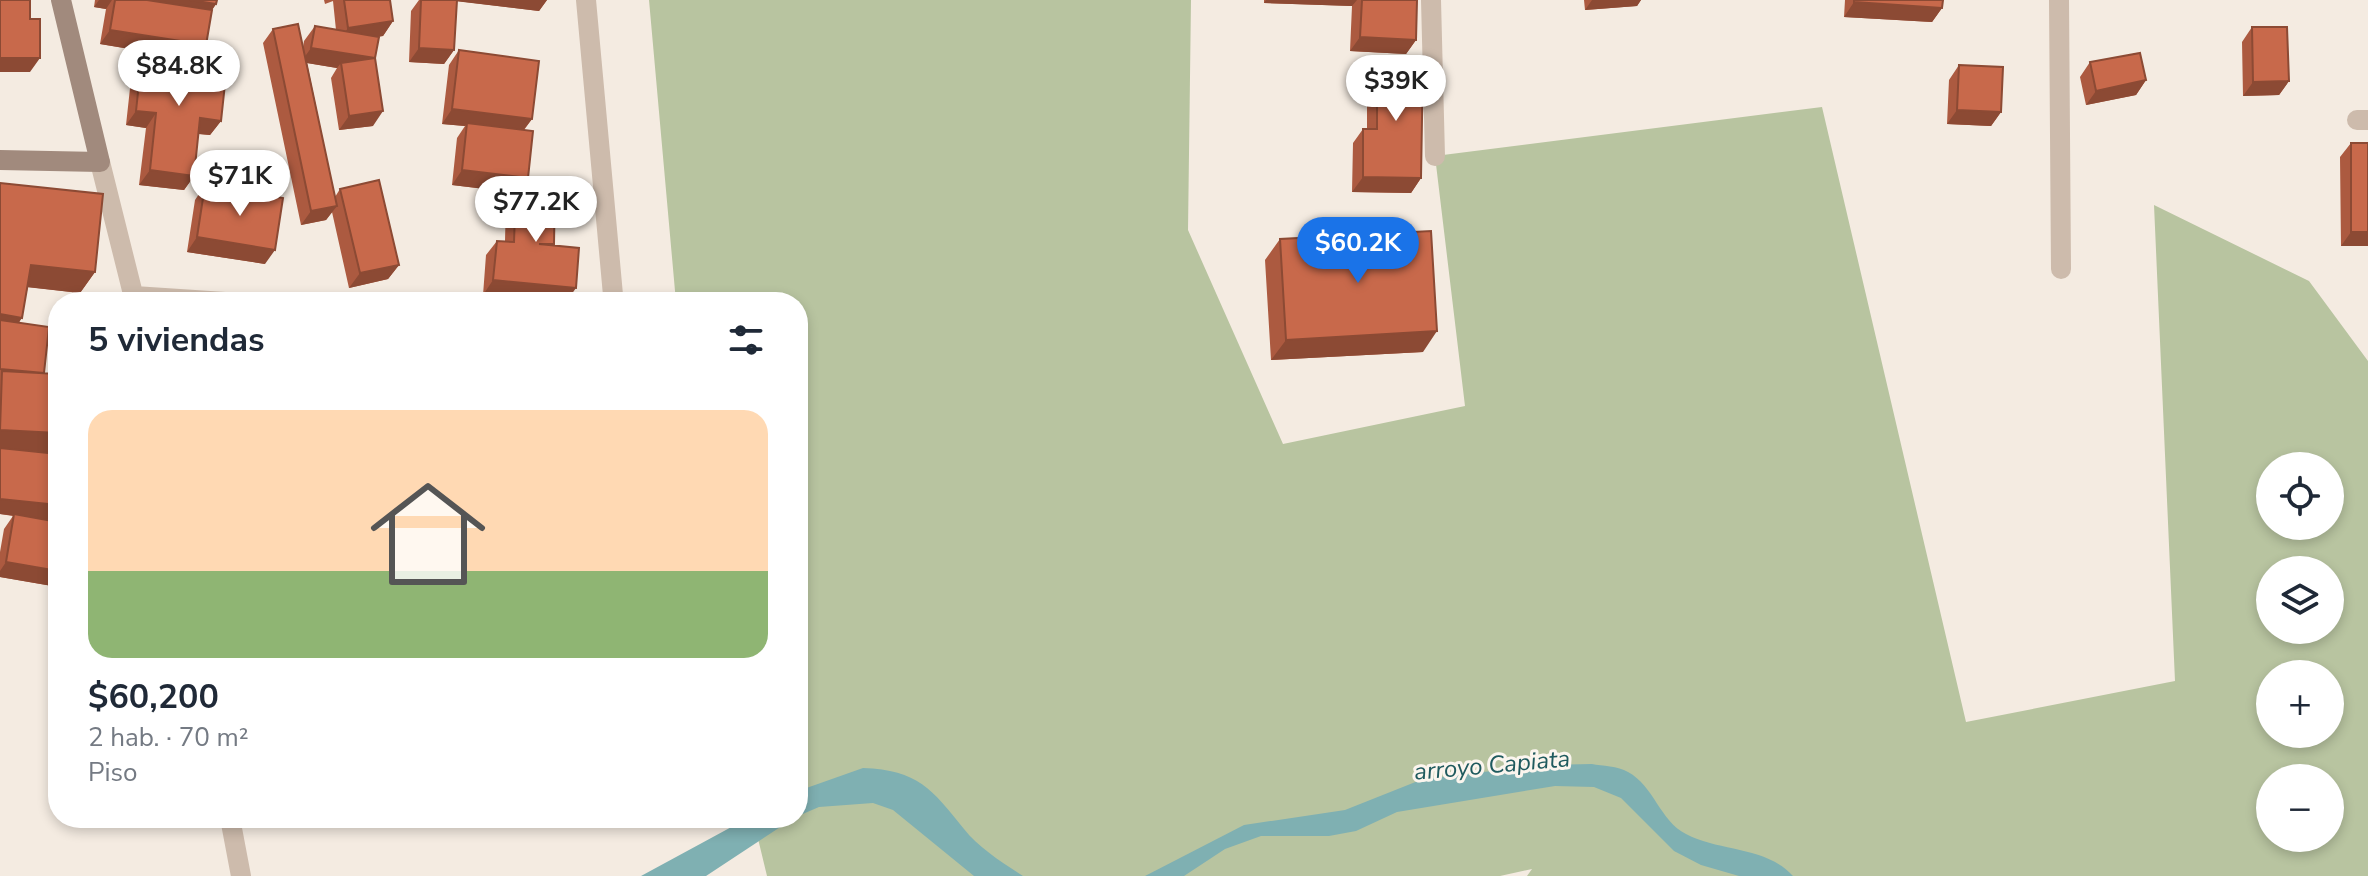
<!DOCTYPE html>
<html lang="es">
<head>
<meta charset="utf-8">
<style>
  :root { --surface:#fff; --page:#f6f6f7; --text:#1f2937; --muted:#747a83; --line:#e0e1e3; --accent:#1a73e8 }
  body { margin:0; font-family:"Nunito Sans",sans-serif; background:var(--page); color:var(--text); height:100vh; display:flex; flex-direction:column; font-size:30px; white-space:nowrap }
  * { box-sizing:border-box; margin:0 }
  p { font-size:26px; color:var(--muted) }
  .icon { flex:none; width:44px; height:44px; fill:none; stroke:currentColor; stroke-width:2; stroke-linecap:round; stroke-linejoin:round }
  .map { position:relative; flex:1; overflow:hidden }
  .side { position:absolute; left:48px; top:292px; width:760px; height:536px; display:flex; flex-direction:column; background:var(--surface); border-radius:32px; box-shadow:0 4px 12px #0003 }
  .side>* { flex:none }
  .buttons { position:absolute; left:2256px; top:452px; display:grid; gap:16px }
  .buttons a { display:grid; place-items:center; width:88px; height:88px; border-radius:50%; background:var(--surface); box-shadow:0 4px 12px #0003; font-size:40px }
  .price { position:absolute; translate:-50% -68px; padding:0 18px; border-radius:28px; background:#fff; color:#222; font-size:26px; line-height:52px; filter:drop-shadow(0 2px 4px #0008) }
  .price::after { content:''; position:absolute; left:50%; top:48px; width:24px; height:18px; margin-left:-12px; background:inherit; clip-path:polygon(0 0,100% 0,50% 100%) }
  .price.selected { background:var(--accent); color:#fff }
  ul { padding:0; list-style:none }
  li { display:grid; align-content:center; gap:16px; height:424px; padding:0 40px }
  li+li { border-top:2px solid var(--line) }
  li span { display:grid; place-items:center; height:248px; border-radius:24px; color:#555 }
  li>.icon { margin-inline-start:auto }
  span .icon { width:144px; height:144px; fill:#fffc; stroke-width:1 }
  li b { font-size:34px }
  h2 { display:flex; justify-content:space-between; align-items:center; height:96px; padding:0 40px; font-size:34px }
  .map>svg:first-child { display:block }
</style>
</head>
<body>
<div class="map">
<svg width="2368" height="876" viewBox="0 0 2368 876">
  <rect width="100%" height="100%" fill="#f4ebe1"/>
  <path fill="#b8c4a0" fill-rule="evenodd" d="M 649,0 L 1191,0 L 1188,230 L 1283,444 L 1465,406 L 1435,156 L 1822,107 L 1966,722 L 2175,681 L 2154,205 L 2309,281 L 2368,361 L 2368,876 L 1527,876 L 1532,869 L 1500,876 L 767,876 L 753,818 L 798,818 L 798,302 L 676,302 ZM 2270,466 L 2330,466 L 2330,526 L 2270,526 ZM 2270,570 L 2330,570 L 2330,630 L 2270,630 ZM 2270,674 L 2330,674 L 2330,734 L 2270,734 ZM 2270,778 L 2330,778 L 2330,838 L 2270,838 Z"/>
  <path fill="#7fb0b2" d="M 1592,764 C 1602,766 1618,766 1628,772 C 1654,786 1660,821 1686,834 C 1720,852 1766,846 1793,876 L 1739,876 L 1701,865 L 1674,851 L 1621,798 L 1594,787 L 1555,786 L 1397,812 L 1356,831 L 1329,836 L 1261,836 L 1225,849 L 1184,876 L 1145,876 L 1244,825 L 1345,810 L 1423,779 L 1544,765 Z
    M 863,768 C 918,770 932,789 964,829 C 979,848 1003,863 1023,876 L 974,876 L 893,810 L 873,803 L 819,807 L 798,816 L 798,791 Z
    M 748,818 L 794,818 L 706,876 L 641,876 Z"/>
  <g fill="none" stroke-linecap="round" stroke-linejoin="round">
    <path stroke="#cdbbac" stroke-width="20" d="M 586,0 L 613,295 L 609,302
      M 1431,0 L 1435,156
      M 2059,0 L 2061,269
      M 2357,120 L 2368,120
      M 100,162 L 135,302
      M 134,296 L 225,302
      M 230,818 L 241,876"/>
    <path stroke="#a18a7d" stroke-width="20" d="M 0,160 L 100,162 L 61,0"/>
  </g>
  <path fill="#ac5a40" d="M 95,0 L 217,0 L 216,4 L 212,10 L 206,45 L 196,60 L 100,44 L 106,9 L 94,7 Z
    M 324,0 L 390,0 L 393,21 L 383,36 L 376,37 L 373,126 L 339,130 L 331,78 L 337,68 L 307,63 L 335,197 L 340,189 L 399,265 L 388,279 L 349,288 L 332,212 L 326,220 L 301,225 L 263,43 L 273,29 L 303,47 L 304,41 L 315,26 L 336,30 L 333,1 L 325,4 Z
    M 419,0 L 547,0 L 539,11 L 457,1 L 454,50 L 444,64 L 409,62 L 411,11 Z
    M 1264,0 L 1417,0 L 1416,40 L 1406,54 L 1350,51 L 1352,6 L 1264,3 Z
    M 1584,0 L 1641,0 L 1637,6 L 1585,10 Z
    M 1845,0 L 1943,0 L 1942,8 L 1932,22 L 1844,17 Z
    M 2252,27 L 2289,81 L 2279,95 L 2243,96 L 2242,42 Z
    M 459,50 L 532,119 L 524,130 L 523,185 L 554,244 L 483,295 L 486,255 L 497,241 L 505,241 L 506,199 L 511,192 L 452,185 L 457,138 L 465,126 L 442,124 L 449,65 Z
    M 142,55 L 221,121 L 210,135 L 198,134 L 194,176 L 184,190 L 139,185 L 146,128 L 126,125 L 132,70 Z
    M 1377,60 L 1421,178 L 1411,193 L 1352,192 L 1353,143 L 1363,129 L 1367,129 L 1367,75 Z
    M 2090,62 L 2146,80 L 2136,95 L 2086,105 L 2080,77 Z
    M 1959,65 L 2001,112 L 1991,126 L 1947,124 L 1949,80 Z
    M 2351,143 L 2368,143 L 2368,246 L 2341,246 L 2340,157 Z
    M 0,183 L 95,272 L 80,293 L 28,287 L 19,323 L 44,373 L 58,374 L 58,509 L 50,520 L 36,518 L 58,522 L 58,587 L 0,577 L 0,552 L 4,529 L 13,516 L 0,514 Z
    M 205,185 L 265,264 L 187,252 L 195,200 Z
    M 1280,239 L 1423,352 L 1271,360 L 1265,260 Z"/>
  <path fill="#8c4a34" d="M 99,0 L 112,0 L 106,9 L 94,7 Z
    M 115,0 L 190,0 L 216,4 L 202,25 Z
    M 446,0 L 547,0 L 539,11 Z
    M 1266,0 L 1357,0 L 1352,6 L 1264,3 Z
    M 1592,0 L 1641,0 L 1637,6 L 1585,10 Z
    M 1854,2 L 1942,8 L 1932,22 L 1844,17 Z
    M 393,21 L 383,36 L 338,42 L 348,28 Z
    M 110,30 L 206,45 L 196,60 L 100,44 Z
    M 1360,37 L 1416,40 L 1406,54 L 1350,51 Z
    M 311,48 L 375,58 L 341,63 L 337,68 L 301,62 Z
    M 419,48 L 454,50 L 444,64 L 409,62 Z
    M 0,58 L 40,58 L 30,72 L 0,72 Z
    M 2146,80 L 2136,95 L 2086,105 L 2096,91 Z
    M 2289,81 L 2279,95 L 2243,96 L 2253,82 Z
    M 452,109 L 532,119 L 521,133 L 467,123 L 465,126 L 442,124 Z
    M 1957,110 L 2001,112 L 1991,126 L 1947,124 Z
    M 136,111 L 156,113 L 146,128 L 126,125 Z
    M 383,111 L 373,126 L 339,130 L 349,116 Z
    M 200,118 L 221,121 L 210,135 L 190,133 Z
    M 150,170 L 194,176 L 184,190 L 139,185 Z
    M 462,170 L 528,178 L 517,193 L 516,185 L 511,192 L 452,185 Z
    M 1363,177 L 1421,178 L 1411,193 L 1352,192 Z
    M 337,206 L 326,220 L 301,225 L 311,211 Z
    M 2351,232 L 2368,232 L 2368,246 L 2341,246 Z
    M 197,237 L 275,250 L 265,264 L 187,252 Z
    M 31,265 L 95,272 L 80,293 L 17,286 Z
    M 399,265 L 388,279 L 349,288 L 360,273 Z
    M 493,280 L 576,288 L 566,302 L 483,295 Z
    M 0,314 L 22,318 L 8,338 L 0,337 Z
    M 1437,331 L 1423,352 L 1271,360 L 1286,340 Z
    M 0,430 L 58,433 L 58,455 L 0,451 Z
    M 0,499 L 58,505 L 58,509 L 50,520 L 0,514 Z
    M 6,562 L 58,571 L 58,587 L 0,577 L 0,571 Z"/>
  <path fill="#c8694b" stroke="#8c4a34" stroke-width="2" d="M 0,0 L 30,0 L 30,19 L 40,19 L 40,58 L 0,58 Z
    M 115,0 L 147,0 L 212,10 L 206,45 L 110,30 Z
    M 190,0 L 217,0 L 216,4 Z
    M 344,0 L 390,0 L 393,21 L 348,28 Z
    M 421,0 L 457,0 L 454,50 L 419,48 Z
    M 1362,0 L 1417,0 L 1416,40 L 1360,37 Z
    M 1854,0 L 1943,0 L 1942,8 L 1854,2 Z
    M 298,24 L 337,206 L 311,211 L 273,29 Z
    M 315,26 L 379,37 L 375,58 L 311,48 Z
    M 2252,27 L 2287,27 L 2289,81 L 2253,82 Z
    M 459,50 L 539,61 L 532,119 L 452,109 Z
    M 2140,53 L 2146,80 L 2096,91 L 2090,62 Z
    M 142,55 L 227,65 L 221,121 L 200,118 L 194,176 L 150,170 L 156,113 L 136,111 Z
    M 375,58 L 383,111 L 349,116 L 341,63 Z
    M 1377,60 L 1423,61 L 1421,178 L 1363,177 L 1363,129 L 1377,129 Z
    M 1959,65 L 2003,67 L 2001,112 L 1957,110 Z
    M 467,123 L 533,131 L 528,178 L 462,170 Z
    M 2351,143 L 2368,143 L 2368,232 L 2351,232 Z
    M 379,180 L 399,265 L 360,273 L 340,189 Z
    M 0,183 L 103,194 L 95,272 L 31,265 L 22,318 L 0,314 Z
    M 205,185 L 283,198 L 275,250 L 197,237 Z
    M 516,185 L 555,186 L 554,244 L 539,244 L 579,248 L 576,288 L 493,280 L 497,241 L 514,242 Z
    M 1431,231 L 1437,331 L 1286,340 L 1280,239 Z
    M 0,320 L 49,327 L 44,373 L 0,369 Z
    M 2,371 L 58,374 L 58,433 L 0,430 Z
    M 0,448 L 58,454 L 58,505 L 0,499 Z
    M 14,514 L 58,522 L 58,571 L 6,562 Z"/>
  <g text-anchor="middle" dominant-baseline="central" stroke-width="6" stroke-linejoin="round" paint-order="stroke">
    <g font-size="24" font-style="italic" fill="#1f5a5e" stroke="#fbf5ee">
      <text transform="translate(1492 765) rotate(-5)">arroyo Capiata</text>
    </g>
  </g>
</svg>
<div class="buttons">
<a><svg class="icon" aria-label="locate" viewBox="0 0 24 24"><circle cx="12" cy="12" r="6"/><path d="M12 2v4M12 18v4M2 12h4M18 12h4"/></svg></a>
<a><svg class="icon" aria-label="layers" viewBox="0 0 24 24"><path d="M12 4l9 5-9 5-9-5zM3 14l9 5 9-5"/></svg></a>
<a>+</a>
<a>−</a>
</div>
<b class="price" style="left:179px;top:108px">$84.8K</b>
<b class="price" style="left:1396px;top:123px">$39K</b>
<b class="price" style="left:240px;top:218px">$71K</b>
<b class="price" style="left:536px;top:244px">$77.2K</b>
<b class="price selected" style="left:1358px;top:285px">$60.2K</b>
<section class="side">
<h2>5 viviendas<svg class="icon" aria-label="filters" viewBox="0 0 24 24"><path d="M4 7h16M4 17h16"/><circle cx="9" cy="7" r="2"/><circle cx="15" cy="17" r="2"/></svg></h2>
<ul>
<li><span style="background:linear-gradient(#ffd9b3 65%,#8fb573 0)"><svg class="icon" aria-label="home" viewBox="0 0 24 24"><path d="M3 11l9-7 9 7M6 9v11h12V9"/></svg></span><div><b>$60,200</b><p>2 hab. · 70 m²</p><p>Piso</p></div></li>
</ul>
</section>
</div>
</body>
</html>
